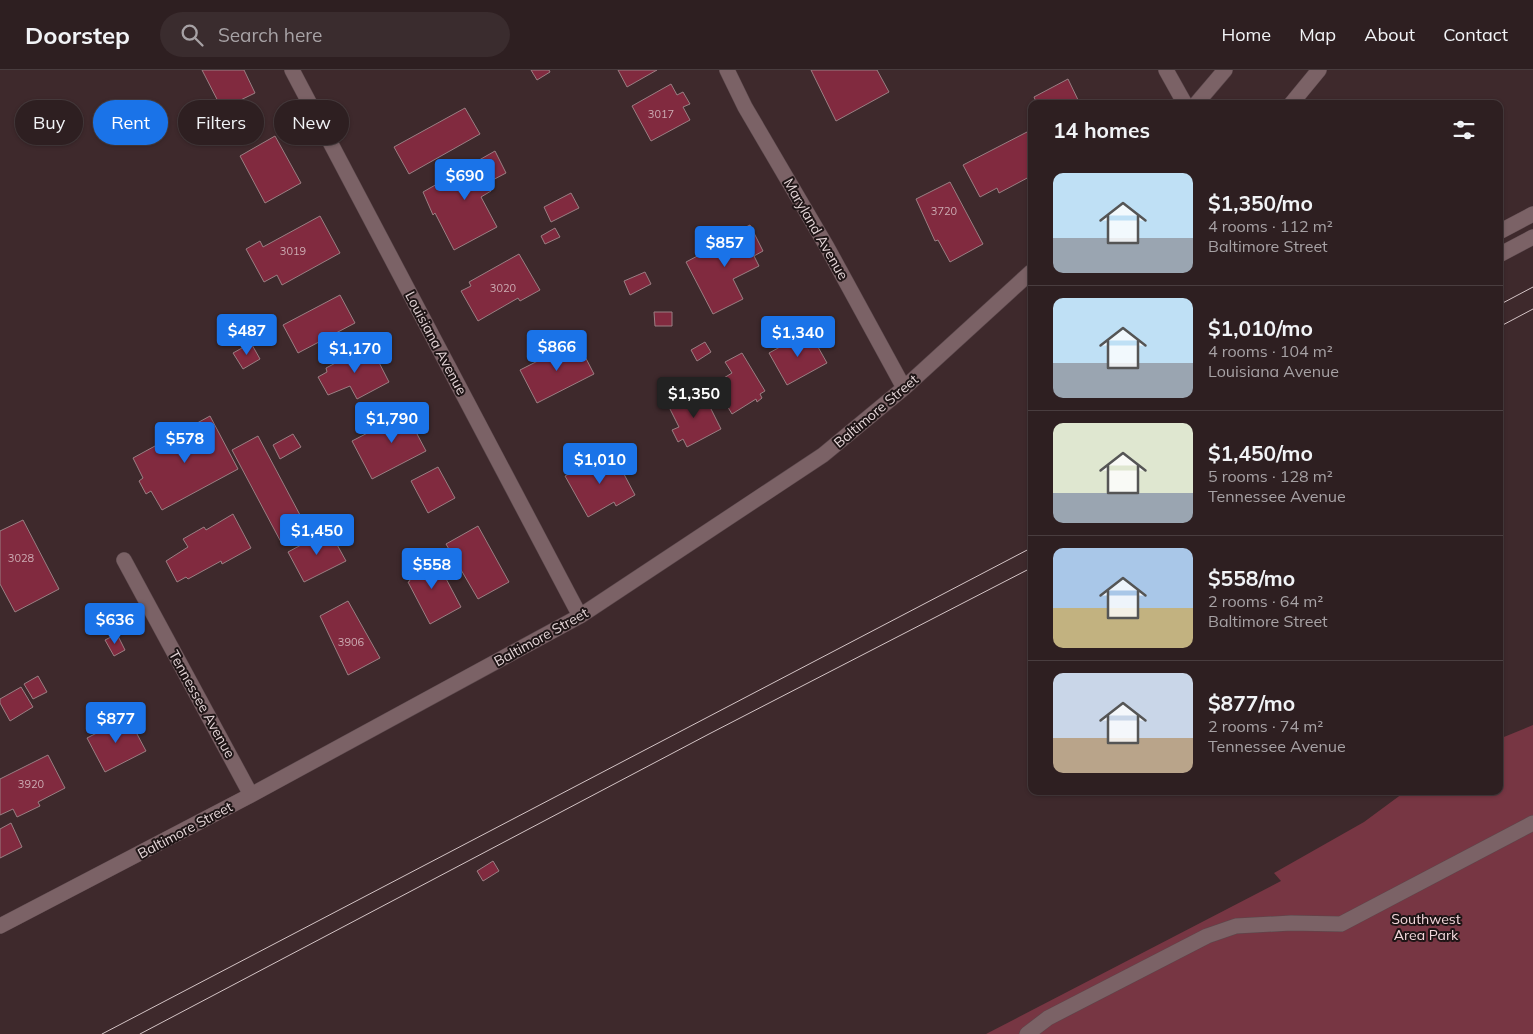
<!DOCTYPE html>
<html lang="en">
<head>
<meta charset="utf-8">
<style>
  :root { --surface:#2e1f21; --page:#3a2c2e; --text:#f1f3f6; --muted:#a7a2a5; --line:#493d3f; --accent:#1a73e8 }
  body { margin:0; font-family:Mulish,sans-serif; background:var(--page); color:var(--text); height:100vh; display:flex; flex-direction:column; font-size:19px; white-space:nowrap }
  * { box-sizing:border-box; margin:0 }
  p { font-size:16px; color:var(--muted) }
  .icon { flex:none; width:28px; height:28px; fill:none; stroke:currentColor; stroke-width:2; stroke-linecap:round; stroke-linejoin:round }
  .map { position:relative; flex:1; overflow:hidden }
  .side { position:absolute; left:1028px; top:30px; width:475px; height:695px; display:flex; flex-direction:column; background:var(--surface); border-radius:10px; box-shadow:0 1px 4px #0004,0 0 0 1px var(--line) }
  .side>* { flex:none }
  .hud { position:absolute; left:15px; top:30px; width:475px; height:45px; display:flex; gap:10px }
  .price { position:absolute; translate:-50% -42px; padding:0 11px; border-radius:5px; background:var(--accent); color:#fff; font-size:16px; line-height:32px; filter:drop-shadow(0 1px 2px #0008) }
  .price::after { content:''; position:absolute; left:50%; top:30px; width:15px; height:11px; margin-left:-8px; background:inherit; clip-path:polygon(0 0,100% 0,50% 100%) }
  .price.on { background:#222; color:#fff }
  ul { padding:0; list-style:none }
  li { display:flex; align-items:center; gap:15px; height:125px; padding:0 25px }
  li+li { border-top:1px solid var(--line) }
  li span { display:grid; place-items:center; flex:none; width:140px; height:100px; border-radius:10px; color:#555 }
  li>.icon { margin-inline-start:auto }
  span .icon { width:60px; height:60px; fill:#fffc; stroke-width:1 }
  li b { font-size:21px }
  h2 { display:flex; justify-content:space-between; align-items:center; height:60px; padding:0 25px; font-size:21px }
  .chip { padding:0 18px; border-radius:22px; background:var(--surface); box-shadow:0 1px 4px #0004,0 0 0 1px var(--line); font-size:18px; line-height:45px }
  .chip.on { background:var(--accent); color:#fff }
  header { display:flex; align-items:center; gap:30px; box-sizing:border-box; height:70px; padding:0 25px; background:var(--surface); border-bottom:1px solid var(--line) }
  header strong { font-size:24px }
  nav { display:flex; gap:28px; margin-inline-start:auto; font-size:18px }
  .search { width:350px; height:45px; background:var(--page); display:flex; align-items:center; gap:12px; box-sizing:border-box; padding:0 18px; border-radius:28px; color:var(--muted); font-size:19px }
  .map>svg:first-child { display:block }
</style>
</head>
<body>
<header>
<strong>Doorstep</strong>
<div class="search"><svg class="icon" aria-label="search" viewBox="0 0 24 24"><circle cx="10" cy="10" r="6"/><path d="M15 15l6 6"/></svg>Search here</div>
<nav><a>Home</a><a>Map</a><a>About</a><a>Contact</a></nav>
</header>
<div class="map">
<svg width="1533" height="964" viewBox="0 0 1533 964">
  <rect width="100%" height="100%" fill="#3e292c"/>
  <path fill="#773643" d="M 1533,655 L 1533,964 L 986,964 L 1281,811 L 1274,803 L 1364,752 L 1406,721 L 1499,721 L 1499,669 Z"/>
  <path fill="#812a3f" stroke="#9a7f83" d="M 202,0 L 244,0 L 255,23 L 222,39 Z
    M 531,0 L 549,0 L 550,2 L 537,10 Z
    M 618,0 L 657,0 L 627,17 Z
    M 811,0 L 877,0 L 889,22 L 836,51 Z
    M 1068,9 L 1080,34 L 1037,34 L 1034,27 Z
    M 671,14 L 677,25 L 683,22 L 690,34 L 683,37 L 690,50 L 651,71 L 632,36 Z
    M 465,38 L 480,64 L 409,104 L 394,77 Z
    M 212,57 L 216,67 L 202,74 L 198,65 Z
    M 1027,62 L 1031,71 L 1031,106 L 999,123 L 997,118 L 980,127 L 963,95 Z
    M 275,66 L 301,113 L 265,133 L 240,86 Z
    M 495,81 L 506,103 L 487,113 L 491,121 L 481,127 L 497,157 L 454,180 L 435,143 L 433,145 L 423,122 Z
    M 950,112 L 983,174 L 950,192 L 938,170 L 935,171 L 916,129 Z
    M 571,123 L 579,138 L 551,152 L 544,137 Z
    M 320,146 L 340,183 L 282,215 L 277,205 L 264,212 L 246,179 L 260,171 L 263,177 Z
    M 750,155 L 763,181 L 754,186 L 759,196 L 733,209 L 743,229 L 713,244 L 686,192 L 705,182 L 703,179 Z
    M 555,158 L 560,167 L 545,174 L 541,166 Z
    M 519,184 L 540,220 L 520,231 L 518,228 L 478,251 L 461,221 L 471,216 L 469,212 Z
    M 645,202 L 651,214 L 630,225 L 624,211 Z
    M 340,225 L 355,253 L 298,283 L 283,255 Z
    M 654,242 L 672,242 L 672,256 L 655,256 Z
    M 809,261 L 827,293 L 787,315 L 769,283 Z
    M 577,271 L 594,304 L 537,333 L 520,300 Z
    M 705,272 L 711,282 L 697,291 L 691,280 Z
    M 251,273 L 260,289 L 243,299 L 233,283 Z
    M 370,275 L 389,312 L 357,329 L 350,316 L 328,325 L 318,307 L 327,302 L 326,298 Z
    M 742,283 L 765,321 L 760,324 L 762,328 L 757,332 L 756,329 L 732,344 L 714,314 L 732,303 L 725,292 Z
    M 702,321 L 721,359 L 687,377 L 683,369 L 678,372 L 672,360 L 679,357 L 669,337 Z
    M 416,338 L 427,358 L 417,364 L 426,381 L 372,409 L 352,371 Z
    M 210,346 L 238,399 L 162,440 L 151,421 L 146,424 L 139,411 L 143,408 L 133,388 Z
    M 293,364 L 301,377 L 280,389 L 273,375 Z
    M 258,366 L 308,460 L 282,474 L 232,380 Z
    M 601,386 L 606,395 L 616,389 L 635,425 L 616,436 L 614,432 L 588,447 L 565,406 Z
    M 438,397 L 455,428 L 428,443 L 411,411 Z
    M 233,444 L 251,478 L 222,494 L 221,491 L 188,509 L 186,507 L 177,512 L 166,491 L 188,477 L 183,469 L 204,457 L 206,460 Z
    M 23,450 L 59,519 L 15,542 L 0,514 L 0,461 Z
    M 478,456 L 509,512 L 478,529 L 446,474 Z
    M 329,460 L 346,491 L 304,512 L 288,482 Z
    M 434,486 L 461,537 L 430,554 L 408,512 L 410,511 L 405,502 Z
    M 348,531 L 380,588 L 348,605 L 320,546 Z
    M 117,564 L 125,580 L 114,586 L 105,570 Z
    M 38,606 L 47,622 L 33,629 L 24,614 Z
    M 21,617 L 33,637 L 10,651 L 0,633 L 0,629 Z
    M 128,647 L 146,681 L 105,702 L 87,668 Z
    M 48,685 L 65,718 L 38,732 L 40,736 L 17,747 L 13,739 L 0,745 L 0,709 Z
    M 11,753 L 22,777 L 0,788 L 0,759 Z
    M 493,791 L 499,801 L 483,811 L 477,801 Z"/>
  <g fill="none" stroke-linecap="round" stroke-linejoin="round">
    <g stroke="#5b484c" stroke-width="16">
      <path id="lane" d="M 1291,34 L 1319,0
        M 1499,162 L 1533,144
        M 1499,185 L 1533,167
        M 1027,964 L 1048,948 L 1207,866 L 1236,856 L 1291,853 L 1341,854 L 1533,753"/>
    </g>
    <g stroke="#5b484c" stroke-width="16">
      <path id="street" d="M 292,0 L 580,546
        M 727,0 L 745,37 L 827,177 L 904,318
        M 1166,0 L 1185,34
        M 1196,34 L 1225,0
        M 124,490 L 251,725
        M 0,856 L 251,725 L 580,546 L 823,385 L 904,318 L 1031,202"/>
    </g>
    <use href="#lane" stroke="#7b6266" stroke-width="15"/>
    <use href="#street" stroke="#7b6266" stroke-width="15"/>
    <path stroke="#d4c4c6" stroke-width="1" d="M 1499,235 L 1533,217
      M 1499,257 L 1533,239
      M 102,964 L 1031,478
      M 140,964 L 709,664 L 1031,498"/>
  </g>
  <g text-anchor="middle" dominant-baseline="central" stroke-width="4" stroke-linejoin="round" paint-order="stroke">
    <g font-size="11" fill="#ccabb2">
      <text x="661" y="44">3017</text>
      <text x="944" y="141">3720</text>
      <text x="293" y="181">3019</text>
      <text x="503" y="218">3020</text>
      <text x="21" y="488">3028</text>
      <text x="351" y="572">3906</text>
      <text x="31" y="714">3920</text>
    </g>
    <g font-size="14" fill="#e5d6d8" stroke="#1f1516">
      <text transform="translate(816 159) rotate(60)">Maryland Avenue</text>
      <text transform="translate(436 273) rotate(62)">Louisiana Avenue</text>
      <text transform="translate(876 341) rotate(-40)">Baltimore Street</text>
      <text transform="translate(541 567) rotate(-29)">Baltimore Street</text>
      <text transform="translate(202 634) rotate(61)">Tennessee Avenue</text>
      <text transform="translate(185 760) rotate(-28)">Baltimore Street</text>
    </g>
    <g font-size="14" fill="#f3d8dc" stroke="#1f1516">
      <text x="1426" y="849">Southwest<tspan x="1426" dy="16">Area Park</tspan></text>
    </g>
  </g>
</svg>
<b class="price" style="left:465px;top:131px">$690</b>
<b class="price" style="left:725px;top:198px">$857</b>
<b class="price" style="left:247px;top:286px">$487</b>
<b class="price" style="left:798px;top:288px">$1,340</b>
<b class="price" style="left:557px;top:302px">$866</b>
<b class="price" style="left:355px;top:304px">$1,170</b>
<b class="price on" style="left:694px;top:349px">$1,350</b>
<b class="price" style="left:392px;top:374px">$1,790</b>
<b class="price" style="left:185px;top:394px">$578</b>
<b class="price" style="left:600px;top:415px">$1,010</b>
<b class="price" style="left:317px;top:486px">$1,450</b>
<b class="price" style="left:432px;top:520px">$558</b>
<b class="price" style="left:115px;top:575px">$636</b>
<b class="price" style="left:116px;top:674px">$877</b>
<div class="hud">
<a class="chip">Buy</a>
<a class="chip on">Rent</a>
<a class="chip">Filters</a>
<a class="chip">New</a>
</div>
<section class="side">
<h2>14 homes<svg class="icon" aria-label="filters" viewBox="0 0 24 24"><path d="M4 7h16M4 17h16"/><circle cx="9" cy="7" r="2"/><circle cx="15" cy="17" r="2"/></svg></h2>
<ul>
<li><span style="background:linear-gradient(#bfe0f5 65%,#9aa5b1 0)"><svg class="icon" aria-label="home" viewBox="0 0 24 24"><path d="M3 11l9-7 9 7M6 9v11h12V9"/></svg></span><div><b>$1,350/mo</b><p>4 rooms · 112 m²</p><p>Baltimore Street</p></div></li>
<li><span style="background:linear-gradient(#bfe0f5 65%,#9aa5b1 0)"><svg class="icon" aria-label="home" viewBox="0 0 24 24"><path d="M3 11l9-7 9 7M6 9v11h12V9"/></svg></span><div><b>$1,010/mo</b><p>4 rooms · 104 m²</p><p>Louisiana Avenue</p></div></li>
<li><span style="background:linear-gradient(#dfe7d0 70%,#9aa5b1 0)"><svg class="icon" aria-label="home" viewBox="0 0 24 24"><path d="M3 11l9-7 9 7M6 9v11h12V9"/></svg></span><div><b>$1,450/mo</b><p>5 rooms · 128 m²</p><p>Tennessee Avenue</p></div></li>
<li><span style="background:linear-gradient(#a9c7e8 60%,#c2b280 0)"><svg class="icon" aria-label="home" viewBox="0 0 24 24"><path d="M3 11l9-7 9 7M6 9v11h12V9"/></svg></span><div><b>$558/mo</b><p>2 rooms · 64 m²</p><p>Baltimore Street</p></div></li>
<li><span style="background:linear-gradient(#c9d6e8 65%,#b9a48a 0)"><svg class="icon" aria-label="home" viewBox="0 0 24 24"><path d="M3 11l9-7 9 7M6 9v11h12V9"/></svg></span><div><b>$877/mo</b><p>2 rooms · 74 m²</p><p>Tennessee Avenue</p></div></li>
</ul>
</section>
</div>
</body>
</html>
